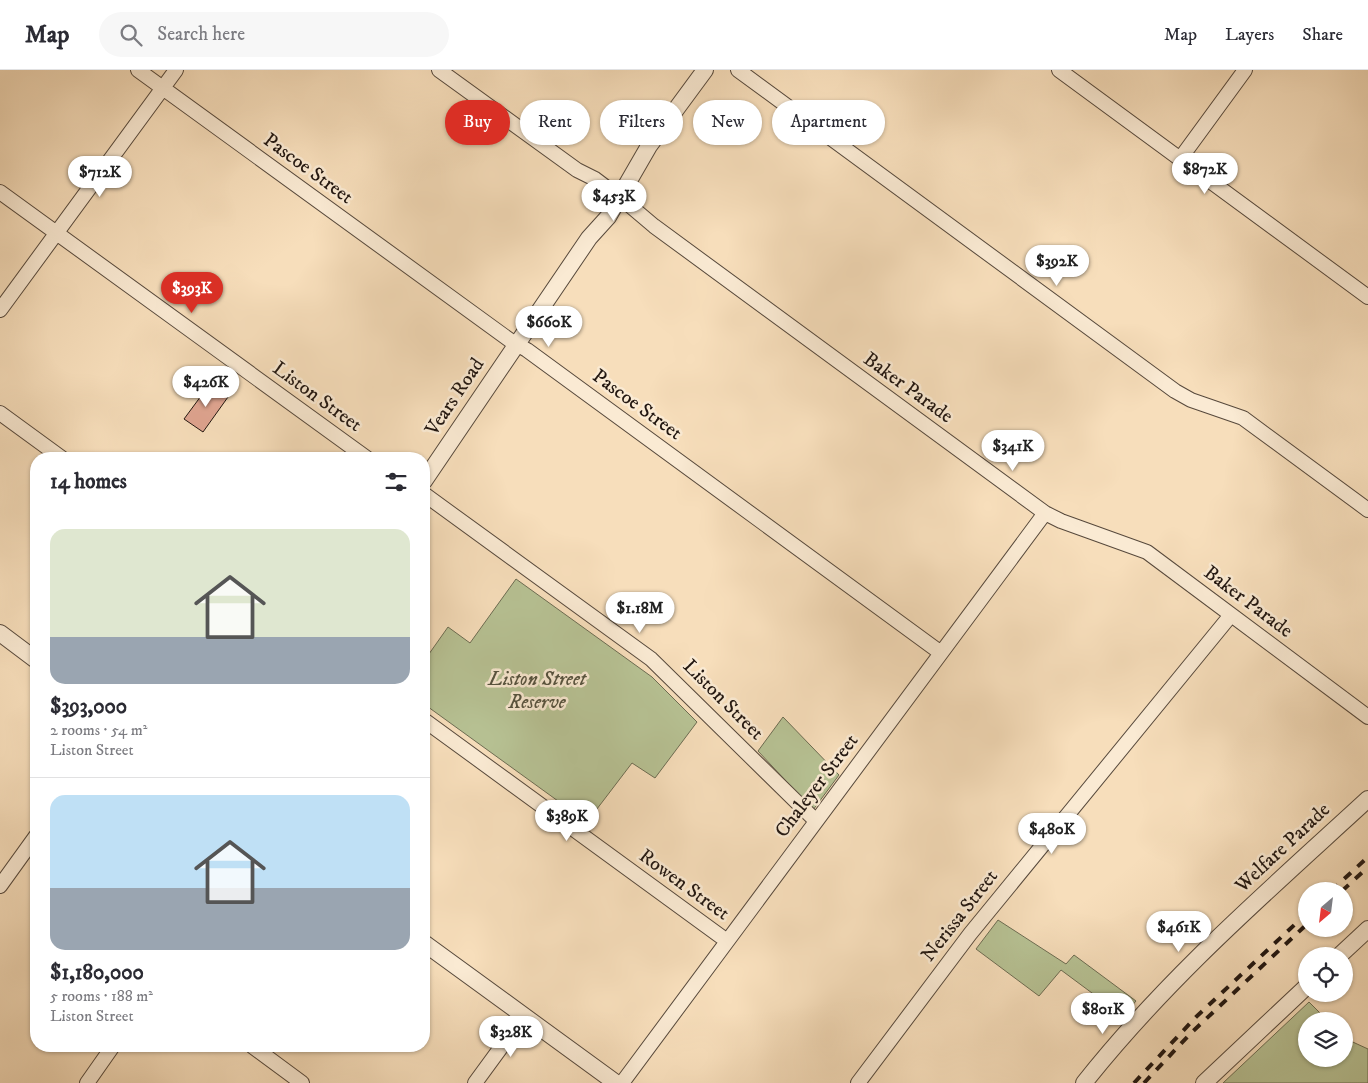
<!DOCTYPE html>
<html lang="en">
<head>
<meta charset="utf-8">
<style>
  :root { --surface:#fff; --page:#f7f7f7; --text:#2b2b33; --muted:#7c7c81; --line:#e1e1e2; --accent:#d93025 }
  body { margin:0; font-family:"IM FELL DW Pica",serif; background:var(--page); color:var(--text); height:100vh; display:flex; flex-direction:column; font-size:19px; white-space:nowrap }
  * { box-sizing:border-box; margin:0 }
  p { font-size:16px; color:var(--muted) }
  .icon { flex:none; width:28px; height:28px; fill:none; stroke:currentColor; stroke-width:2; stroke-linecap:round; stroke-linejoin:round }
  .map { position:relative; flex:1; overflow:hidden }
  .panel { position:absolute; left:30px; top:382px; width:400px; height:600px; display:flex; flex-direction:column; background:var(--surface); border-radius:20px; box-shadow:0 1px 4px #0004 }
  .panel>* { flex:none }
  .hud { position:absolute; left:445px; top:30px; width:475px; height:45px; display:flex; gap:10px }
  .needle { width:32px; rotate:208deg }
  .fabs { position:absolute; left:1298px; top:812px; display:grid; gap:10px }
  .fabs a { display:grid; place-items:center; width:55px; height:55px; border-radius:50%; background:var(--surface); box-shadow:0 1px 4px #0004; font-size:25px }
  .price { position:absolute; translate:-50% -42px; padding:0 11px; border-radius:18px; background:#fff; color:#222; font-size:16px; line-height:32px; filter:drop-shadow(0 1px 2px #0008) }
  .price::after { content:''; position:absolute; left:50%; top:30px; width:15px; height:11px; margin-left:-8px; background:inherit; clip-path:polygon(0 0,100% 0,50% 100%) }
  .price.selected { background:var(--accent); color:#fff }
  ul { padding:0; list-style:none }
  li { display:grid; align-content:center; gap:10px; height:265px; padding:0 20px }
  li+li { border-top:1px solid var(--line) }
  li span { display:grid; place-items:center; height:155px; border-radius:15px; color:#555 }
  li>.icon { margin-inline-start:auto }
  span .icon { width:90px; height:90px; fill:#fffc; stroke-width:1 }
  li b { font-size:21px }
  h2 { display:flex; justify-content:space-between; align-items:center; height:60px; padding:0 20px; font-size:21px }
  .tag { padding:0 18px; border-radius:22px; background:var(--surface); box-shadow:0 1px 4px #0004; font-size:18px; line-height:45px }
  .tag.selected { background:var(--accent); color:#fff }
  header { display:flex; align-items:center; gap:30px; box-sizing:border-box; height:70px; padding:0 25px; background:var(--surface); border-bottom:1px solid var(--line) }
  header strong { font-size:24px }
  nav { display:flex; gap:28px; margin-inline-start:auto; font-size:18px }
  .search { width:350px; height:45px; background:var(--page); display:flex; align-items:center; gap:12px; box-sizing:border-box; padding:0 18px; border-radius:28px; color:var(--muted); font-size:19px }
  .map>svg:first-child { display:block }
</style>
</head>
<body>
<header>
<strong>Map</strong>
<div class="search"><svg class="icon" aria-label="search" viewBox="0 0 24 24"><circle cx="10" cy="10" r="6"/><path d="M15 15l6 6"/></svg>Search here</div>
<nav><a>Map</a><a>Layers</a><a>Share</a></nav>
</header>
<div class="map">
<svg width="1368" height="1013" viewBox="0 0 1368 1013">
  <rect width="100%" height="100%" fill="#f7debb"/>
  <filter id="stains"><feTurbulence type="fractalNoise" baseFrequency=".004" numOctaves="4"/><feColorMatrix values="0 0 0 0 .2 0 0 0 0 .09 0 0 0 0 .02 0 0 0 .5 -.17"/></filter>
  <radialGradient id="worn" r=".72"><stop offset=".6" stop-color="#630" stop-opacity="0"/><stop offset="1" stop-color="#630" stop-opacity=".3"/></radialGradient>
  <path fill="#b7c294" stroke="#6c6c52" d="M 516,509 L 652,607 L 697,652 L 655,708 L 632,693 L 587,752 L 424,634 L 424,591 L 448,557 L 470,573 Z
    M 783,647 L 839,705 L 813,740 L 758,681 Z
    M 998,850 L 1066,894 L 1074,885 L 1136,931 L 1123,946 L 1061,900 L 1039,926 L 976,879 Z
    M 1309,932 L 1328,951 L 1306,951 L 1306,989 L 1344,989 L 1344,968 L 1368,979 L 1368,1013 L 1223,1013 Z"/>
  <path fill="#e0a591" stroke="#221711" d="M 208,313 L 228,327 L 203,362 L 184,349 L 201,326 L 199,325 Z"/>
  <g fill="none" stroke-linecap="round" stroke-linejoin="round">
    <g stroke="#57493c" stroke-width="16">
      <path id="minor" d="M 138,0 L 511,271 L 527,280 L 941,583
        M 439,0 L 577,100 L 595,109 L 628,134 L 654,156 L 1045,443 L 1061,451 L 1147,482 L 1368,647
        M 738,0 L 1175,321 L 1191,330 L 1243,348 L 1368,440
        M 1059,0 L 1368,227
        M 1180,89 L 1245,0
        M 0,122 L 368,389
        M 0,240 L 176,0
        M 0,343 L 63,389
        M 424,424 L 651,589 L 816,751
        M 424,650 L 727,871
        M 0,816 L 36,766
        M 252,976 L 302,1013
        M 87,1013 L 113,976
        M 475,1013 L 524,946
        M 622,1013 L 1045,443
        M 858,1013 L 970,864 L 1231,545"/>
    </g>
    <g stroke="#57493c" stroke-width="18">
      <path id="tertiary" d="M 424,411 L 589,168 L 608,147 L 649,76 L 705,0
        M 0,563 L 36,590
        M 424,873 L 616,1013
        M 1339,886 L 1368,859
        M 1084,1013 C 1168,907 1269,820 1368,729
        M 1204,1013 L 1306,917"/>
    </g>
    <use href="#minor" stroke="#faead3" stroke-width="14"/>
    <use href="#tertiary" stroke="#faead3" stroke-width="16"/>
    <path stroke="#221711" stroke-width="4" stroke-dasharray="9 9" stroke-linecap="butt" d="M 1331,821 L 1368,787
      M 1342,821 L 1368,797
      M 1134,1013 L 1196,947 L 1306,844
      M 1144,1013 L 1191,963 L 1306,855"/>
  </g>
  <g text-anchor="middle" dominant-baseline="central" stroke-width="5" stroke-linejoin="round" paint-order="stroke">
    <g font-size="20" fill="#221711" stroke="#faead3">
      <text transform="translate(308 99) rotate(36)">Pascoe Street</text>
      <text transform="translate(908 318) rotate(36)">Baker Parade</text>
      <text transform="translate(317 327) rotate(36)">Liston Street</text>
      <text transform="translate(455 327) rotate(-56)">Vears Road</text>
      <text transform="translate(637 335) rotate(36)">Pascoe Street</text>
      <text transform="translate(1248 532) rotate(37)">Baker Parade</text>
      <text transform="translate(723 630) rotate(45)">Liston Street</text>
      <text transform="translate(817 716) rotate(-53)">Chaleyer Street</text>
      <text transform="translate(1283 778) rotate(-43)">Welfare Parade</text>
      <text transform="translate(684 815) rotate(36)">Rowen Street</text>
      <text transform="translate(960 846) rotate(-52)">Nerissa Street</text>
    </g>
    <g font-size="20" font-style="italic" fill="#56533f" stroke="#faead3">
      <text x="537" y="609">Liston Street<tspan x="537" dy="23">Reserve</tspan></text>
    </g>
  </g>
  <rect width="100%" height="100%" filter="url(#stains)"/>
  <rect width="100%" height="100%" fill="url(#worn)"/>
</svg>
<div class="fabs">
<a><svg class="needle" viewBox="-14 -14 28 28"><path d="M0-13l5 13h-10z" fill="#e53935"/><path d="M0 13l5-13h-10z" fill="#7c7c81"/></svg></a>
<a><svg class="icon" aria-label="locate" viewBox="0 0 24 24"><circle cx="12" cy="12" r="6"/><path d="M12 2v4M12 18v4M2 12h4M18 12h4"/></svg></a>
<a><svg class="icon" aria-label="layers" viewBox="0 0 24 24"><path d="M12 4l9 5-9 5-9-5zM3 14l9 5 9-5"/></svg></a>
</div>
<b class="price" style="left:1205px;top:125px">$872K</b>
<b class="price" style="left:100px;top:128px">$712K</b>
<b class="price" style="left:614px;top:152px">$453K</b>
<b class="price" style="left:1057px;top:217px">$392K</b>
<b class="price selected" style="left:192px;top:244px">$393K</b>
<b class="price" style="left:549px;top:278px">$660K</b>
<b class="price" style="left:206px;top:338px">$426K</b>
<b class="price" style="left:1013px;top:402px">$341K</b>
<b class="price" style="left:640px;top:564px">$1.18M</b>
<b class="price" style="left:567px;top:772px">$389K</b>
<b class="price" style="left:1052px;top:785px">$480K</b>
<b class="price" style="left:1179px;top:883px">$461K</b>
<b class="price" style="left:1103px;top:965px">$801K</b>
<b class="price" style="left:511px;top:988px">$328K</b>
<div class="hud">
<a class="tag selected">Buy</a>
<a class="tag">Rent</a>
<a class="tag">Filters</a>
<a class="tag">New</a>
<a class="tag">Apartment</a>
</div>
<section class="panel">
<h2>14 homes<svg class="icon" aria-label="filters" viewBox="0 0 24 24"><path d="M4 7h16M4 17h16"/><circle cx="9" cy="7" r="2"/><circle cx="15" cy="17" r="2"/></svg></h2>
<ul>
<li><span style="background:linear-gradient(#dfe7d0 70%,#9aa5b1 0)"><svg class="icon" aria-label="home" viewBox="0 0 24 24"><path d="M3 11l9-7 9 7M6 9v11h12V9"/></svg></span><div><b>$393,000</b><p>2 rooms · 54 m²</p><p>Liston Street</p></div></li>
<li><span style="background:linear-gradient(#bfe0f5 60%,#9aa5b1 0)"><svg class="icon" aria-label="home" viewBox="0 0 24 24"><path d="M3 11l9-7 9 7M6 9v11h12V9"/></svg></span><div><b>$1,180,000</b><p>5 rooms · 188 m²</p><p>Liston Street</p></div></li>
</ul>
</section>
</div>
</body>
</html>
